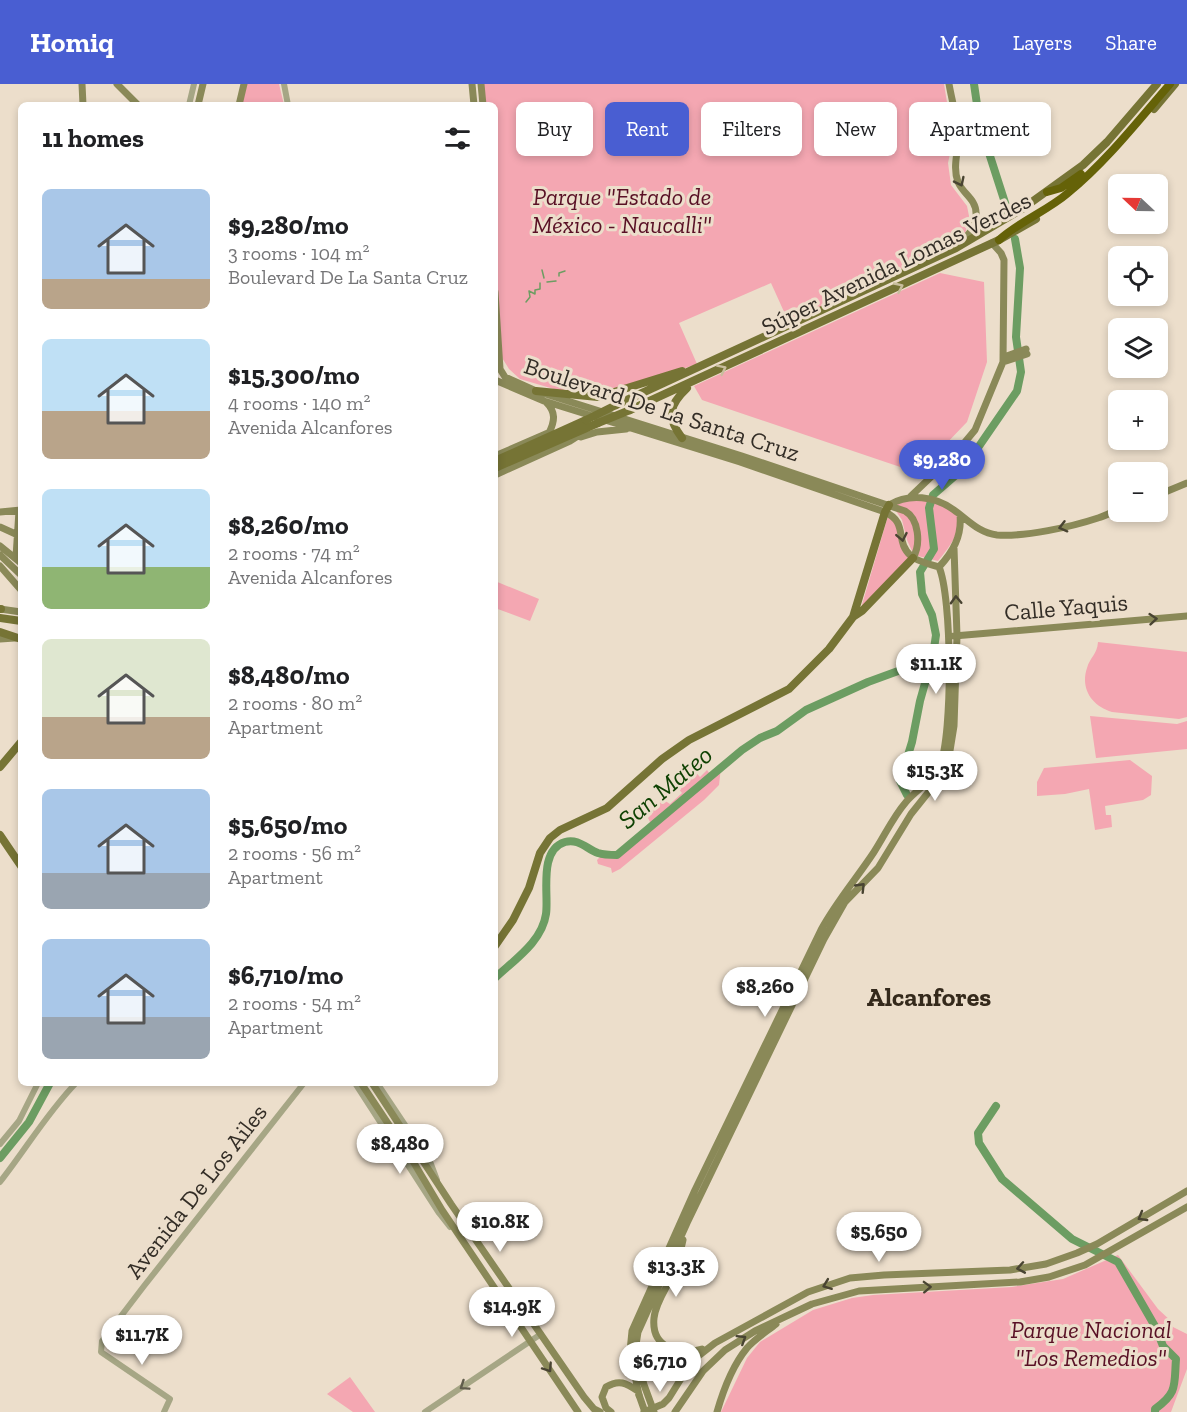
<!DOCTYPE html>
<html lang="en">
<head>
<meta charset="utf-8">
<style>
  :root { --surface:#fff; --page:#f2f2f2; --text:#202124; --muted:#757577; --accent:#495ed2 }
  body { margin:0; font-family:"Zilla Slab",serif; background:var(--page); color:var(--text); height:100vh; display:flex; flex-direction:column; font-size:22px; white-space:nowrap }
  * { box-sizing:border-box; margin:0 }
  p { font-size:20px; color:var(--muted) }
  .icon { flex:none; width:33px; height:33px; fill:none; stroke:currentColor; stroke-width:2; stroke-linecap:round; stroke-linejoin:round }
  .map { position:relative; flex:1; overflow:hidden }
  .drawer { position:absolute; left:18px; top:18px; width:480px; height:984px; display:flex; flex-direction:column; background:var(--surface); border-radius:9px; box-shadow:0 3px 9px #0003 }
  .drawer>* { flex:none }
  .banner { position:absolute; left:516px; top:18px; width:570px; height:54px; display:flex; gap:12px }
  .needle { width:39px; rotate:292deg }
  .fabs { position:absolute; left:1108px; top:90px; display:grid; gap:12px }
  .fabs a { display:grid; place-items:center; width:60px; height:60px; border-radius:9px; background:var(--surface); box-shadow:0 3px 9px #0003; font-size:30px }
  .price { position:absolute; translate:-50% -51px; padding:0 14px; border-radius:21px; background:#fff; color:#222; font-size:20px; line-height:39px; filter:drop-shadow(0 2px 3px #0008) }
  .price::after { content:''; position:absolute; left:50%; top:36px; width:18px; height:14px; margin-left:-9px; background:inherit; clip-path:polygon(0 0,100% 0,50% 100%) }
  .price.on { background:var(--accent); color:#fff }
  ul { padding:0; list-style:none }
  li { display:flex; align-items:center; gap:18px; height:150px; padding:0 24px }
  li span { display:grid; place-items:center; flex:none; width:168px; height:120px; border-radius:9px; color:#555 }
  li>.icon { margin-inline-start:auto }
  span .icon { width:72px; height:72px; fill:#fffc; stroke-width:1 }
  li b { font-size:26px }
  h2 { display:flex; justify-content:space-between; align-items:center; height:72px; padding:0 24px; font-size:26px }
  .pill { padding:0 21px; border-radius:9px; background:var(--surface); box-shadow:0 3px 9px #0003; font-size:21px; line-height:54px }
  .pill.on { background:var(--accent); color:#fff }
  header { display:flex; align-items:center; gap:36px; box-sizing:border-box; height:84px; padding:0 30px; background:var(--accent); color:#fff }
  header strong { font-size:28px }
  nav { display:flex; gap:33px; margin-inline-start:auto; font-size:21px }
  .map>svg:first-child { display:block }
</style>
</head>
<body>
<header>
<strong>Homiq</strong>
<nav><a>Map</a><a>Layers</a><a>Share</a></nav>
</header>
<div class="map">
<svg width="1187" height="1328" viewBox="0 0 1187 1328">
  <rect width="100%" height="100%" fill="#ecdecb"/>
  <path fill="#f4a7b2" d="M 247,0 L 279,0 L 284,21 L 242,21 Z
    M 483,0 L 944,0 L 953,55 L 948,79 L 951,101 L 967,122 L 969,132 L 966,147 L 957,164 L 790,241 L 771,199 L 679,239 L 697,280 L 604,311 L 564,308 L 520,295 L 509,285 L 501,272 L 495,176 L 495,21 L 485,21 Z
    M 940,189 L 984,198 L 987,278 L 967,338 L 918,389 L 702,316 L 694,302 Z
    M 918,414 C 928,418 940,420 950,425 C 971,437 948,465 938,477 L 918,472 L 912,467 L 907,456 L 902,436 L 892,421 Z
    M 888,432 L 895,436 L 909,474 L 861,524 Z
    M 495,497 L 539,515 L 530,537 L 495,524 Z
    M 1098,558 L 1187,568 L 1187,633 L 1179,635 L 1112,628 C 1092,622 1080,605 1087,584 C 1090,573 1097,571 1098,558 Z
    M 1090,632 L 1177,640 L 1187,637 L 1187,665 L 1096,674 Z
    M 1130,676 L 1152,692 L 1151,711 L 1143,716 L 1105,722 L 1106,731 L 1111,731 L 1112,743 L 1095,746 L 1089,705 L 1065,710 L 1037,712 L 1037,698 L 1044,684 Z
    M 690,682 L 700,693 L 707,686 L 710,690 L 721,683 L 719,701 L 704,716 L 620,785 L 612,789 L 611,784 L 598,780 L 597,776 L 601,772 L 618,772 L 636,752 L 651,740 L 648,734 L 652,730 L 651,725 L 664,716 L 670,720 L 682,709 L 678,704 L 685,697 L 679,690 Z
    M 1118,1171 L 1158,1225 L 1171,1237 L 1173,1243 L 1187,1250 L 1187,1285 L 1171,1328 L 721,1328 L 747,1274 L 760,1258 L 813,1226 L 852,1214 L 873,1211 L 1012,1203 L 1063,1195 Z
    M 350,1293 L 375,1328 L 353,1328 L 327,1310 Z"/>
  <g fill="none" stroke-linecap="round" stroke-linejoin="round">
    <path stroke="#6c9d62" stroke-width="1.5" d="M 542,186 L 544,194
      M 559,192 L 559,189 L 565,187
      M 547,198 L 556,197
      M 526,218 L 530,213 L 529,207 L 535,210 L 535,206 L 540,205 L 540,199"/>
    <path stroke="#6c9d62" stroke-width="8" d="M 974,0 L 980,41 L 1008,128
      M 907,711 L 900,697 L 912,658 L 920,617 L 933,571 L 936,551 L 932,531 L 922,510 L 920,488 L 934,465 L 929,424 L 933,411 L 964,384 L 1017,307 L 1021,288 L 1016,253 L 1020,184 L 1015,155
      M 495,894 C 514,876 542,858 546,830 C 549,811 538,766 565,758 C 578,754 587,765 598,769 C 604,771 611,771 617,771 L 742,666 L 760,654 L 777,647 L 806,626 L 868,598 L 909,583 L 934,565
      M 996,1022 L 978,1049 L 979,1059 L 1002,1095 L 1072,1155 L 1118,1178 L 1156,1244 L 1163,1262 L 1176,1275 C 1174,1301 1178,1309 1155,1325 L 1155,1328
      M 0,1074 L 29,1038 L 50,999"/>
    <path stroke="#a6a685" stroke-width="6" d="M 284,0 L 288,21
      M 189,21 L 194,0
      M 355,999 L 439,1129 L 450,1143
      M 377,999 L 431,1080 L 437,1096
      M 0,1060 L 19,1037 L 38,999
      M 0,1098 C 26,1065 47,1029 76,999
      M 164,1328 L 170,1315 L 101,1268 L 102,1257 L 144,1202 L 304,999
      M 425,1328 L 541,1250"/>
    <path stroke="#8a8958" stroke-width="7" d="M 82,0 L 83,21
      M 117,0 L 138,21
      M 472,0 L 474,21
      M 481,0 L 483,21
      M 949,0 C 952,17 957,34 958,51 C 959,67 952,82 958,98 C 963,110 976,115 976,129 C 977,143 967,152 959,161
      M 198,21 L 203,0
      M 239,21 L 244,0
      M 495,208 L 500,285 L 505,293 L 536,307 L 742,372 L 905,427 C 919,435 921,460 913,474
      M 1004,273 L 1026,265
      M 1003,278 L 1027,270
      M 495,296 L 544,317 L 740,378 L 885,428 C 909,439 894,457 911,472 C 918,478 930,480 939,483
      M 546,318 C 556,328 555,337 549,349
      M 581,353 L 597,348 L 626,345
      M 495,372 L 548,349
      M 495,391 L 570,357 L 584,348
      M 1158,411 L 1187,399
      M 911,412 L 955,370 L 975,346 L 1003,278 L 1004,176 L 1001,169 L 992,159
      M 889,421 C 909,409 935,412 954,426 C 968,436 979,449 997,451 C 1025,453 1071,443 1098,434 C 1105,432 1112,428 1119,425
      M 0,428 L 21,426
      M 0,443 L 20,452
      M 0,462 L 21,479
      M 0,471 L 21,491
      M 16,473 L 19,427
      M 0,482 L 21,506
      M 939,483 C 953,468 962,452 960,431
      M 0,525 L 21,528
      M 954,552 L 1187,532
      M 0,555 L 15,554
      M 361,999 L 411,1074 L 442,1126 L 578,1328
      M 372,999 L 451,1120 L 584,1313 L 594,1325 L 600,1328
      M 683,1156 C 681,1165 679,1174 676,1183 C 670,1200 656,1216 654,1234 C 651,1264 679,1272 702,1265
      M 641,1292 L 650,1275 C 670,1262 679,1277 680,1296
      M 643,1298 L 635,1267 L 638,1248 L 687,1139 L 824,855 L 845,818 L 878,784 L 911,730 L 939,695 L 948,679 L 954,642 L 957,552 L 954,464
      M 639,1311 L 630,1267 L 632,1247 L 695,1106 L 821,846 C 836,818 857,794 874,768 C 885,751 893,733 906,718 C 917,705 933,697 940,681 C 953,650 952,513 939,483
      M 611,1328 L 606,1324 L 602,1313 L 606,1303 C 619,1295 626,1299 638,1307
      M 644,1328 L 663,1320 L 669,1314 L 692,1277 L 715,1259 L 808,1208 L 850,1194 L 884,1191 L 1010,1186 L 1046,1180 L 1077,1169 L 1097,1160 L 1187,1107
      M 675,1328 L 703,1287 L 725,1266 L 755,1247 L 812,1220 L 859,1207 L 1020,1198 L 1049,1193 L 1085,1181 L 1187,1123
      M 717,1328 C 723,1307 733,1281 747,1264 C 755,1255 766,1248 776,1240"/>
    <path stroke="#767435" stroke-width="8" d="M 1154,25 L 1175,0
      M 536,307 L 598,313 L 682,287
      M 616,321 L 956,164 L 1022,125 L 1083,81 L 1107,58 L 1157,0
      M 630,326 L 999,156 L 1036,135
      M 682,354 C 666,333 669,321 687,304
      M 495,377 L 586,336
      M 495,384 L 598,339
      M 0,525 L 1,525
      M 853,533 L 885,428 L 889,421
      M 0,534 L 21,537
      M 0,548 L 21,555
      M 0,683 L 21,658
      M 0,751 L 21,782
      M 495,862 L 513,836 L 529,804 L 540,769 L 550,754 L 560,746 L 607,724 L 662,675 L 689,656 L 789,605 L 829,565 L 853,533 L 862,527 L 913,474"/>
    <path stroke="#656208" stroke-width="8" d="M 1047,108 L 1061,104 L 1081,90
      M 999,156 C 1020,137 1047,127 1068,109 C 1106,78 1138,37 1170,0"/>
    <path stroke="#8a8958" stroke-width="7" d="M 643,1298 L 654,1328
      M 639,1311 L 645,1328"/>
    <path stroke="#767435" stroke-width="8" d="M 586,336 L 616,321
      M 598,339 L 630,326"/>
  </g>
  <defs><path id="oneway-chevron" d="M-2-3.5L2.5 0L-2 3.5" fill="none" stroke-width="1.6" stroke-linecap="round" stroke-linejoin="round" transform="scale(1.5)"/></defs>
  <g stroke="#494432">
    <use href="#oneway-chevron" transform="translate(960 98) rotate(64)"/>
    <use href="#oneway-chevron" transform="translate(1063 443) rotate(165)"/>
    <use href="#oneway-chevron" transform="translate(902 453) rotate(79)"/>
    <use href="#oneway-chevron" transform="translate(956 516) rotate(-92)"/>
    <use href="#oneway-chevron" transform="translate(1153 535) rotate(-5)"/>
    <use href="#oneway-chevron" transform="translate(861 803) rotate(-46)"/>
    <use href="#oneway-chevron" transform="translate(1142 1133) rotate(150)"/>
    <use href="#oneway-chevron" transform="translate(1021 1184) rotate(170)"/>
    <use href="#oneway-chevron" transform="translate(827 1201) rotate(159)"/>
    <use href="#oneway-chevron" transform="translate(927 1203) rotate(-2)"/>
    <use href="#oneway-chevron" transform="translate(742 1255) rotate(-32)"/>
    <use href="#oneway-chevron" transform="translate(548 1284) rotate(56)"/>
  </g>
  <g stroke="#c9be9e">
    <use href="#oneway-chevron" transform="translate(899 203) rotate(-25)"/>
    <use href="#oneway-chevron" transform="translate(722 285) rotate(-26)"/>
  </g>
  <use stroke="#615d4c" href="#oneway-chevron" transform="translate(464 1302) rotate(146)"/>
  <g text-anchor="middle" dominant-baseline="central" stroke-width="6" stroke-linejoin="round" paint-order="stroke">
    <g font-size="24" font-style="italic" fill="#591025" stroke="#ecdecb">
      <text x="622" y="112">Parque "Estado de<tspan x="622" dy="28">México - Naucalli"</tspan></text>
      <text x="1091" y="1245">Parque Nacional<tspan x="1091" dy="28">"Los Remedios"</tspan></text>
    </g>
    <g font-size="24" fill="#332d26" stroke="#ecdecb">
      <text transform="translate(896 179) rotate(-26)">Súper Avenida Lomas Verdes</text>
      <text transform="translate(662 325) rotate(18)">Boulevard De La Santa Cruz</text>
      <text transform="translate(1066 523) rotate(-5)">Calle Yaquis</text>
      <text transform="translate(196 1107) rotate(-52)">Avenida De Los Ailes</text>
    </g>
    <g font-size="26" font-style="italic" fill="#0f4203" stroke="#ecdecb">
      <text transform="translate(665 703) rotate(-40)">San Mateo</text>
    </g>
    <g font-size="26" font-weight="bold" fill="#34291b" stroke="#ecdecb">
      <text x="929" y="913">Alcanfores</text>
    </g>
  </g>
</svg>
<div class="fabs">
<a><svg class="needle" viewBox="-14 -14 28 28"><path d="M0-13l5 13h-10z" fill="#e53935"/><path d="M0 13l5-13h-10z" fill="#757577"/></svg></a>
<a><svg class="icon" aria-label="locate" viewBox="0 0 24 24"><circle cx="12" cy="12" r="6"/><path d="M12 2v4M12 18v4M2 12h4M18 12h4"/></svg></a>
<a><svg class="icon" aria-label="layers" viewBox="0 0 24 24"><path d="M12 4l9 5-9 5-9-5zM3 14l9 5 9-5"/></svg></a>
<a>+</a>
<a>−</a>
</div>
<b class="price on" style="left:942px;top:407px">$9,280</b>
<b class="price" style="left:936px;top:611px">$11.1K</b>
<b class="price" style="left:935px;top:718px">$15.3K</b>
<b class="price" style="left:765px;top:934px">$8,260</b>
<b class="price" style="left:400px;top:1091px">$8,480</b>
<b class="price" style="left:500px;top:1169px">$10.8K</b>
<b class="price" style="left:879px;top:1179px">$5,650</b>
<b class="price" style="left:676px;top:1214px">$13.3K</b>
<b class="price" style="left:512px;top:1254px">$14.9K</b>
<b class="price" style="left:142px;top:1282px">$11.7K</b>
<b class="price" style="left:660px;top:1309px">$6,710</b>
<div class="banner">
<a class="pill">Buy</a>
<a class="pill on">Rent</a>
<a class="pill">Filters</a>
<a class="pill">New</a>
<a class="pill">Apartment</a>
</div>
<section class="drawer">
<h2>11 homes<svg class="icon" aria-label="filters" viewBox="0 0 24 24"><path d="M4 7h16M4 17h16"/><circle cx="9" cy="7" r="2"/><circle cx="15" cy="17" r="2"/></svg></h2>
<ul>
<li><span style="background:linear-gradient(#a9c7e8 75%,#b9a48a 0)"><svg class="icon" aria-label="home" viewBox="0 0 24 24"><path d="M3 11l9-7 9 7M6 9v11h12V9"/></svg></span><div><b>$9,280/mo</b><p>3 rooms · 104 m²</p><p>Boulevard De La Santa Cruz</p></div></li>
<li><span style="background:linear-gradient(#bfe0f5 60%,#b9a48a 0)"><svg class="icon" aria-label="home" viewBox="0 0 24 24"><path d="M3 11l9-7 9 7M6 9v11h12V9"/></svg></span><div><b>$15,300/mo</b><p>4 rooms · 140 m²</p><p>Avenida Alcanfores</p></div></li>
<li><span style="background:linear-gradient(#bfe0f5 65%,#8fb573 0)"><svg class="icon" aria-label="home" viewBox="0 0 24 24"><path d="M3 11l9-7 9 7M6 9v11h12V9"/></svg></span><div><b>$8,260/mo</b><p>2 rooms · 74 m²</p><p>Avenida Alcanfores</p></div></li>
<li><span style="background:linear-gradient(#dfe7d0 65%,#b9a48a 0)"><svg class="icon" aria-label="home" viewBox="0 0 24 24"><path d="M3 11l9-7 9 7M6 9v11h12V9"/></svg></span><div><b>$8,480/mo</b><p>2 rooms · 80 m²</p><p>Apartment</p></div></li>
<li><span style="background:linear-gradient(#a9c7e8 70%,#9aa5b1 0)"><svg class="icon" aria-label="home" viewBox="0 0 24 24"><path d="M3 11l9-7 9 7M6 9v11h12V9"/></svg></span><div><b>$5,650/mo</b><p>2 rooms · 56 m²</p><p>Apartment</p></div></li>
<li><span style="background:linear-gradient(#a9c7e8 65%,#9aa5b1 0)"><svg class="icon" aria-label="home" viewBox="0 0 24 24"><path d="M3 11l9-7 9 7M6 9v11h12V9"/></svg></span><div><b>$6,710/mo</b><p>2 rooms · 54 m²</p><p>Apartment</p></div></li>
</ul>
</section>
</div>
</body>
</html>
